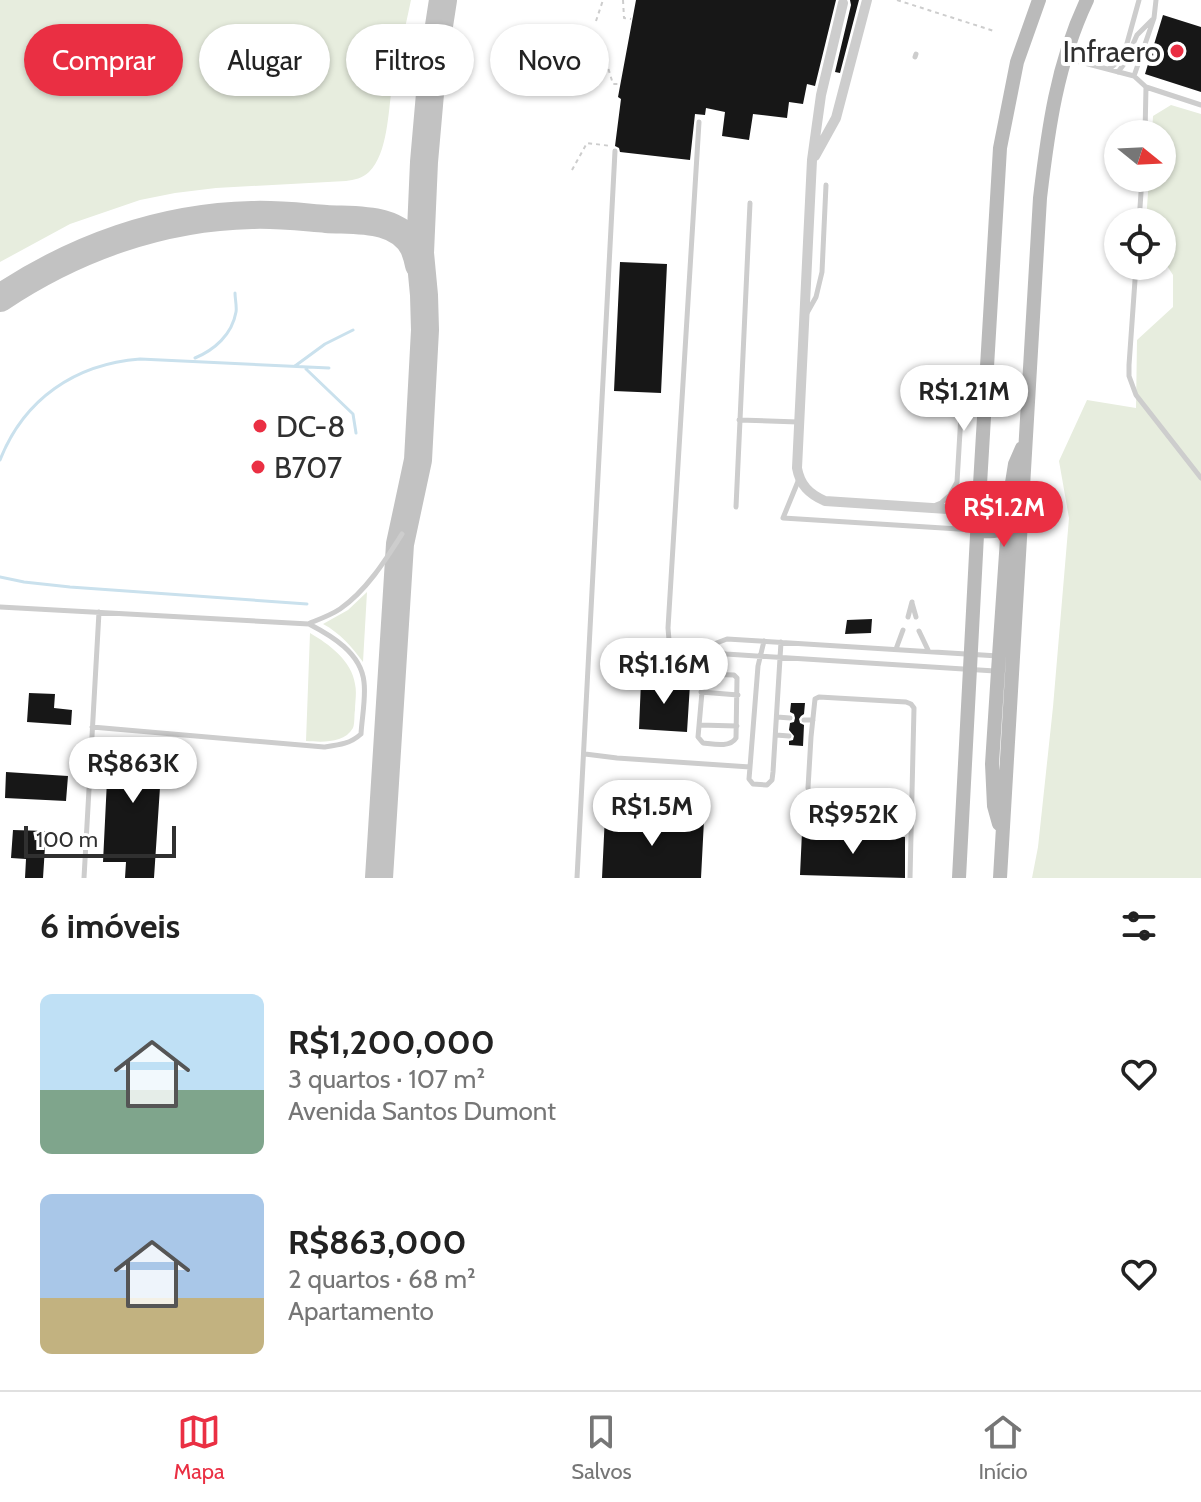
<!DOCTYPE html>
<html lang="pt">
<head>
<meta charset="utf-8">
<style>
  :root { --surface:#fff; --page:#f6f6f6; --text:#222; --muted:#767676; --line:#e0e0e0; --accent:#ea2f43 }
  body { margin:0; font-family:Cabin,sans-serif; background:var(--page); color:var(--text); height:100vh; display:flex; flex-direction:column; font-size:30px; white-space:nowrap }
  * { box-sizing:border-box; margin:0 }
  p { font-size:26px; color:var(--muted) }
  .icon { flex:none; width:44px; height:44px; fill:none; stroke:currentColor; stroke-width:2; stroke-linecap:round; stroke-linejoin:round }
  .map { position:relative; height:878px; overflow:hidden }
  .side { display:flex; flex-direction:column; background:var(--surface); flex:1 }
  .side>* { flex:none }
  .banner { position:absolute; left:24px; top:24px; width:800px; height:72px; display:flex; gap:16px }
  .needle { width:52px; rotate:108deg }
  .controls { position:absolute; left:1104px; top:120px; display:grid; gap:16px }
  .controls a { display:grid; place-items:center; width:72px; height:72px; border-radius:50%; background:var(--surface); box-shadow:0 2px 6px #0004; font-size:40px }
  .scale { position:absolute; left:24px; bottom:20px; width:152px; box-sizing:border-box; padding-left:8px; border:4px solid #303030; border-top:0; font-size:22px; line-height:28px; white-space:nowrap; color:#303030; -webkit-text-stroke:6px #fff; paint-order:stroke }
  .price { position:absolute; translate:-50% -68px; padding:0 18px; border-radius:28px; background:#fff; color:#222; font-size:26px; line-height:52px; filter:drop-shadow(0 2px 4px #0008) }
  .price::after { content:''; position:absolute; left:50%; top:48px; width:24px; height:18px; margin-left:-12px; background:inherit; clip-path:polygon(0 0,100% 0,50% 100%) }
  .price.current { background:var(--accent); color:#fff }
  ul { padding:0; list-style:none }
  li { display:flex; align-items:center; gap:24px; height:200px; padding:0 40px }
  li span { display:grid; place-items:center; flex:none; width:224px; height:160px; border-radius:12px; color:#555 }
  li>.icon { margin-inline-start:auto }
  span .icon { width:96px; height:96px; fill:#fffc; stroke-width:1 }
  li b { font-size:34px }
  h2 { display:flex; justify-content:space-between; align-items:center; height:96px; padding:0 40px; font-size:34px }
  .chip { padding:0 28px; border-radius:36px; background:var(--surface); box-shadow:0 2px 6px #0004; font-size:28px; line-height:72px }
  .chip.current { background:var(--accent); color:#fff }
  .dock { display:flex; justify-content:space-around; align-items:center; height:112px; border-top:2px solid var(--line); background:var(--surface); font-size:22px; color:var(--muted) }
  .dock a { display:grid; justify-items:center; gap:4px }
  .dock .current { color:var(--accent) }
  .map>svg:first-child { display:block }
</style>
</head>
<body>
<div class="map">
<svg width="1201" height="878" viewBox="0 0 1201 878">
  <rect width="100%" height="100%" fill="#fff"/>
  <path fill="#e7edde" d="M 0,0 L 411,0 C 405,29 398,58 392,87 C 388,112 388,153 369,172 C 363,178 354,180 346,181 L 216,188 L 175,193 L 140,200 L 70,224 L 0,262 Z
    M 1171,105 L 1201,114 L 1201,878 L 1032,878 L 1038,847 L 1053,707 L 1069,518 L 1059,461 L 1087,400 L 1136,408 L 1137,340 L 1173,307 L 1173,275 L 1162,258 L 1162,222 L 1146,222 L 1149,178 L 1162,178 L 1162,134 L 1152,134 L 1153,116 Z
    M 367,592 L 363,662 C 352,647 340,633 323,624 L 348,610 Z
    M 310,633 C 329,644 352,661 355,684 C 357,692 355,702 355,710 C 354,715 355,723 353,728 C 344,744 321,742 306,741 Z"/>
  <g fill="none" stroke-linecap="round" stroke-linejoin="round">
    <path stroke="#cae1ed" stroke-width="3" d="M 195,358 C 214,350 232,335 236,312 C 237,307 235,299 235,293
      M 295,366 L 325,344 L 353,330
      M 306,369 L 353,414 L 356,433
      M 0,460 C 24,399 75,364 140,359 L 329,368
      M 0,577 L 24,582 L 70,587 L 307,604"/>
    <path stroke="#c2c2c2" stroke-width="28" d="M 0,298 C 75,248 161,217 252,215 C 277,214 301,217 326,219 C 355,221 398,216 414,248 C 416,253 418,260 419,265
      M 379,878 L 400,544 L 418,460 L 425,330 L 424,295 L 420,253 L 424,162 L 432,71 L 443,0"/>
  </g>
  <path fill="#171717" d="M 636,0 L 836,0 L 815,86 L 807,84 L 803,104 L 789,102 L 787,118 L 753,114 L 749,140 L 722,136 L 725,112 L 706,108 L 705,115 L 695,114 L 690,160 L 620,152 L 619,148 L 615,146 L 621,99 L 618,97 Z
    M 850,0 L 859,0 L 840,73 L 835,72 L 851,5 Z
    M 1163,15 L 1201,27 L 1201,92 L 1145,74 Z
    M 620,262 L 667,264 L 661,393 L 614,391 Z
    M 872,619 L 871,633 L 845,634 L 847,620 Z
    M 641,681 L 690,684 L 687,732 L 639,729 Z
    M 29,693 L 55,694 L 54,708 L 72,710 L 71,725 L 27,722 Z
    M 791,703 L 805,703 L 804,714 L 801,716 L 799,719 L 800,723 L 804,725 L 803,746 L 789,745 L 789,741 L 793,740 L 794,736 L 789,730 L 790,723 L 794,722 L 795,718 L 794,714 L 790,712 Z
    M 109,739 L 163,742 L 154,878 L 125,878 L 126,862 L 103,862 Z
    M 6,772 L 68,776 L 66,801 L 5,798 Z
    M 605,815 L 704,820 L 701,878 L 602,878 Z
    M 13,830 L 46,831 L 43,878 L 25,878 L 26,859 L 11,858 Z
    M 802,832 L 905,837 L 905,878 L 800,875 Z"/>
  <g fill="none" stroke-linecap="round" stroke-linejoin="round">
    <path stroke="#cdcdcd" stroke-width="2" stroke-dasharray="4 4" stroke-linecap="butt" d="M 623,0 L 624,18 L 631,19
      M 897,0 L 994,31
      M 596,21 L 603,0
      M 575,89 L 585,56 L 603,51 L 613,84 L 620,84
      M 572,170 L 587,143 L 611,146"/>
    <path stroke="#cdcdcd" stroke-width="5" d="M 915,57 L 916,54
      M 1069,59 L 1134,76 L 1146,87 L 1201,105
      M 1109,69 L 1119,61 L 1126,47 L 1139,0
      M 1118,72 L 1124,64 L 1137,35 L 1152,20
      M 1134,76 L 1154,18 L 1156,0
      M 699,122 L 668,628 L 669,640 L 675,647 L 706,647 L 727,639 L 998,656
      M 1145,134 L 1146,87
      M 1139,222 L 1142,178
      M 1136,266 L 1129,365 L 1129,376 L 1136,395 L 1201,478
      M 807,313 L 816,297 L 822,272 L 826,185
      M 739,420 L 798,422
      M 799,479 L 783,518 L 975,530
      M 936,505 L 941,503 L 950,495 L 957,482 L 962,398
      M 736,507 L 750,203
      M 912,603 L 916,617
      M 0,607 L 309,624 C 332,636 361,653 364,682 C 366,698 362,717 361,734 C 350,744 339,745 324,747 L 92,727
      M 908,617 L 912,602
      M 310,623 C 320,619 331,615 340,609 C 366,591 385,561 402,534
      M 919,631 L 928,650
      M 764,641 L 758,666 L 750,767 L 749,779 L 753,784 L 767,785 L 772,780 L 773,772 L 781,642
      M 707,647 L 726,654 L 995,671
      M 896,649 L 903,630
      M 703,674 L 734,675 L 737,678 L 736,738 C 730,748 713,744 703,743 L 698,737 L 706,647
      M 701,692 L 738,695
      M 777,717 L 790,718
      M 804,720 L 813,720
      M 699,725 L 737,726
      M 776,735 L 789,736
      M 585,754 L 617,758 L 750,767
      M 84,878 L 99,612
      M 577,878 L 615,151
      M 910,878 L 914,708 L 911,704 L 906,702 L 819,697 L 815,699 L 811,737 L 808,788 L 810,792 L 910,801"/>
    <path stroke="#cdcdcd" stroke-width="10" d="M 843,3 L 821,95 L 812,160 L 797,468 C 800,485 809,494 825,501 L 978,511
      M 815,156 L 836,118 L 867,0"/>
    <path stroke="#bababa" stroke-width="14" d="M 977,530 C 995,533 999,533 1008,517
      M 999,824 L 994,806 L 992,764 L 998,671 L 1010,495 L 1015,464 L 1022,448
      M 959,878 L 977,535 L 1000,148 L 1017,62 L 1039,0
      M 1000,878 L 1040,198 C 1048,130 1057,63 1087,0"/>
  </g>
  <g fill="#ea2f43" stroke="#fff" stroke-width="3">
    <circle cx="1177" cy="51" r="8"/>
    <circle cx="260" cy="426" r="8"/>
    <circle cx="258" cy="467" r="8"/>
  </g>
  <g text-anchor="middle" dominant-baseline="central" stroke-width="8" stroke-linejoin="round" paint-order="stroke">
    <g font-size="30" fill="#303030" stroke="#fff" text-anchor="start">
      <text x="1161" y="51" text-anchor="end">Infraero</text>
      <text x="276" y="426">DC-8</text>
      <text x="274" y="467">B707</text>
    </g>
  </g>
</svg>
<div class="controls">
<a><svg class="needle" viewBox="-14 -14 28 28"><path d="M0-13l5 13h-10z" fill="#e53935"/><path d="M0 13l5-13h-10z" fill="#767676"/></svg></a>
<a><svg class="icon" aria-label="locate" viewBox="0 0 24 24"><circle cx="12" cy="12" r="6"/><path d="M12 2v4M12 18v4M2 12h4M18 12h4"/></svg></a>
</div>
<div class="scale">100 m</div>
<b class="price" style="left:964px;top:433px">R$1.21M</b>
<b class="price current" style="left:1004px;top:549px">R$1.2M</b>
<b class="price" style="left:664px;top:706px">R$1.16M</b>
<b class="price" style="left:133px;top:805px">R$863K</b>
<b class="price" style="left:652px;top:848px">R$1.5M</b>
<b class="price" style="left:853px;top:856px">R$952K</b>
<div class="banner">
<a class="chip current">Comprar</a>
<a class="chip">Alugar</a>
<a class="chip">Filtros</a>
<a class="chip">Novo</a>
</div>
</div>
<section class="side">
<h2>6 imóveis<svg class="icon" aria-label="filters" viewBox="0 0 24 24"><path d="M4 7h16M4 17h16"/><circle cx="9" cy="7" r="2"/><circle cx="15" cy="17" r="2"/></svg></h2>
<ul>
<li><span style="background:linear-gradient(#bfe0f5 60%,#7fa58c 0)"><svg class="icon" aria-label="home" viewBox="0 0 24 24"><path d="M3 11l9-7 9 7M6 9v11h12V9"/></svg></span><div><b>R$1,200,000</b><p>3 quartos · 107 m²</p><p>Avenida Santos Dumont</p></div><svg class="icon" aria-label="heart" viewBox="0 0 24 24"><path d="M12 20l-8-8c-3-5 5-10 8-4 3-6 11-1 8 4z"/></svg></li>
<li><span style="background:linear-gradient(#a9c7e8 65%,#c2b280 0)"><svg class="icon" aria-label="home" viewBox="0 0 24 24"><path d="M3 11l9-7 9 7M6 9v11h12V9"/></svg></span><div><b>R$863,000</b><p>2 quartos · 68 m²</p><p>Apartamento</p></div><svg class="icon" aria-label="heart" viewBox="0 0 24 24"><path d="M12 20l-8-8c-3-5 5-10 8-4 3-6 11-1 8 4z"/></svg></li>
</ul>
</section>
<nav class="dock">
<a class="current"><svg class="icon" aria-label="map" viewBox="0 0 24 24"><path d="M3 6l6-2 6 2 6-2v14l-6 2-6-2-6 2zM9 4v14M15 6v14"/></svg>Mapa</a>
<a><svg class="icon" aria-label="saved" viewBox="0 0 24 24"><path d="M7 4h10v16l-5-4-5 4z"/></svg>Salvos</a>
<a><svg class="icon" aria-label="home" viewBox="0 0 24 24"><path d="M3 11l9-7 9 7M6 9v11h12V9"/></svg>Início</a>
</nav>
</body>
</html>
